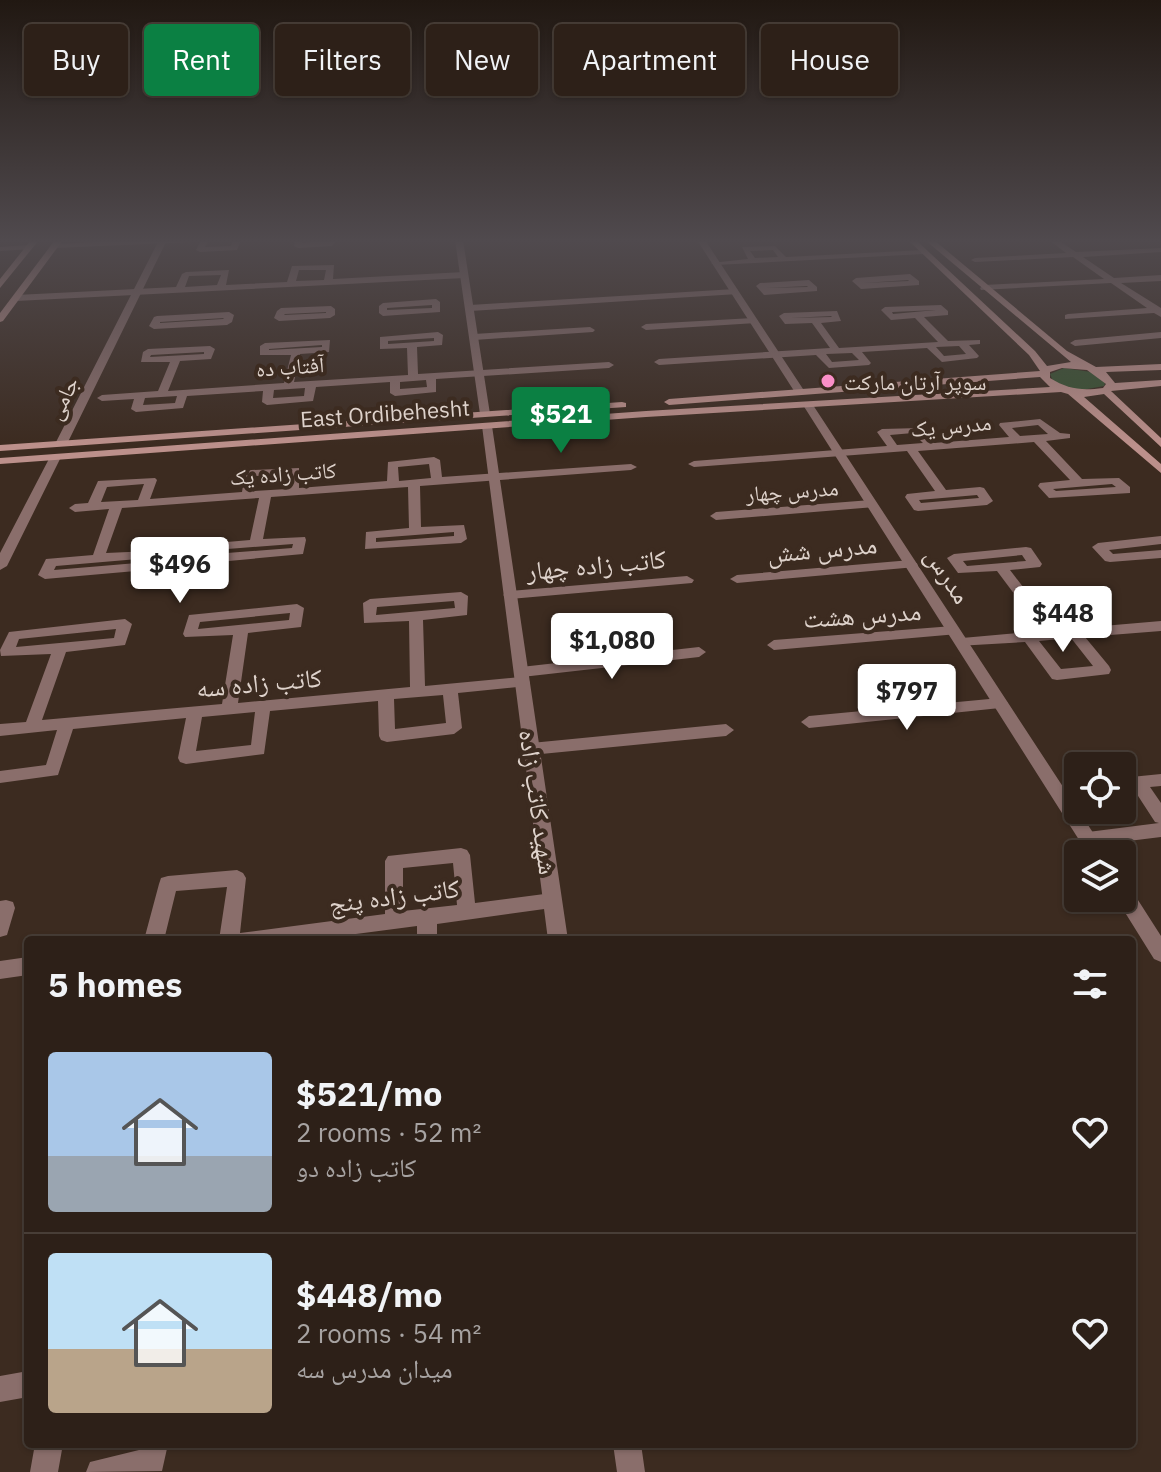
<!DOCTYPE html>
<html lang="en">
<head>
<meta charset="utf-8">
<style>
  :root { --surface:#2d2018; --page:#352821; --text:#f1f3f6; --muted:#a7a3a2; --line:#483e37; --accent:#0b8043 }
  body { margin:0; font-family:"IBM Plex Sans","Noto Naskh Arabic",sans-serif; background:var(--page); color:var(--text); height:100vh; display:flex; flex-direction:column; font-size:30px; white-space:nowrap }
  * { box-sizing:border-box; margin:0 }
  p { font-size:26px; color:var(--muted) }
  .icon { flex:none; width:44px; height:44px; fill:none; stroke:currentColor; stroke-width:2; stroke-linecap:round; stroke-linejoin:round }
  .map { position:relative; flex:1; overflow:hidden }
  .sheet { position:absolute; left:24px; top:936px; width:1112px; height:512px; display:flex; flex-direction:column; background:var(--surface); border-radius:8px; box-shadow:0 2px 6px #0004,0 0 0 2px var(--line) }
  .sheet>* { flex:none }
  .guide { position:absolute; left:24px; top:24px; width:1114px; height:72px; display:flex; gap:16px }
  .buttons { position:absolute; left:1064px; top:752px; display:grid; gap:16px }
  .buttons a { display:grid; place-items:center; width:72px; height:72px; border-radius:8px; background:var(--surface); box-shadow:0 2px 6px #0004,0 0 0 2px var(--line); font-size:40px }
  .price { position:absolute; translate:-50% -68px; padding:0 18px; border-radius:8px; background:#fff; color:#222; font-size:26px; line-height:52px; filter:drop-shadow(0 2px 4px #0008) }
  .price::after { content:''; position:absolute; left:50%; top:48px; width:24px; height:18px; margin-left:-12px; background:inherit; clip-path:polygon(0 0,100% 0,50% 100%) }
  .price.active { background:var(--accent); color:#fff }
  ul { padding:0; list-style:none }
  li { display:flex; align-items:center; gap:24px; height:200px; padding:0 24px }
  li+li { border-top:2px solid var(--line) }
  li span { display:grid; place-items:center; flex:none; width:224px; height:160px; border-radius:8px; color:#555 }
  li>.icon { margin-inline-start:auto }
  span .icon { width:96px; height:96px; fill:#fffc; stroke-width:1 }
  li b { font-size:34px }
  h2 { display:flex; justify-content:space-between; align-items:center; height:96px; padding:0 24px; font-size:34px }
  .chip { padding:0 28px; border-radius:8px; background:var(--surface); box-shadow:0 2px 6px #0004,0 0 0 2px var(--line); font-size:28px; line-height:72px }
  .chip.active { background:var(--accent); color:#fff }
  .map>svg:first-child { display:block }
</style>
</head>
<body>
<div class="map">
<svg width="1161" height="1472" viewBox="0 0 1161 1472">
  <rect width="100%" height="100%" fill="#3c2b20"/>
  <path fill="#3a5332" d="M 1064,368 L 1091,372 L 1105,383 L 1104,386 L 1076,391 L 1053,381 L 1050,374 Z"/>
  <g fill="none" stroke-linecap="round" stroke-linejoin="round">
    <path fill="#8a6e6b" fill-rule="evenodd" d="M 140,240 L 197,240 L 193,242 L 54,248 L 50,246 L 54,244 Z
      M 201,240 L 209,240 L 205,247 L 231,246 L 233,240 L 241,240 L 237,250 L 200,252 L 196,250 Z
      M 295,240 L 303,240 L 302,243 L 337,240 L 332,246 L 298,248 L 294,246 Z
      M 1049,240 L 1058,240 L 1076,252 L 1161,248 L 1161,252 L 1083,257 L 1114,278 L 1161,275 L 1161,281 L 1121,283 L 1161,308 L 1161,317 L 1154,313 L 1065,319 L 1065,315 L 1068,314 L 1147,308 L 1111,283 L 981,290 L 980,288 L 984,285 L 1104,279 L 1073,257 L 975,262 L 971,260 L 975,258 L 1066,253 Z
      M 29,245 L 32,249 L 0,251 L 0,247 Z
      M 775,246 L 786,257 L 924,250 L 928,252 L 924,254 L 715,265 L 711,263 L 748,259 L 742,247 ZM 773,250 L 778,257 L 755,258 L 750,251 Z
      M 334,265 L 333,279 L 464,272 L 468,275 L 464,278 L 16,301 L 12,298 L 16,295 L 176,287 L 182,274 L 186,272 L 229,270 L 226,285 L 287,282 L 292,266 ZM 299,270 L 326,270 L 324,280 L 296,281 ZM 221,275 L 217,285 L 185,287 L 189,276 Z
      M 910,274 L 919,281 L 919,285 L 861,289 L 852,281 L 856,278 ZM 908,280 L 909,281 L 863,283 Z
      M 809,280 L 817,287 L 817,291 L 764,295 L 756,286 L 760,283 ZM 807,286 L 808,287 L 766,288 Z
      M 735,289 L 738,290 L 738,294 L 470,311 L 466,308 L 470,305 Z
      M 436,299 L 440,302 L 440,312 L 383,316 L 379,313 L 379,306 L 383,303 ZM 432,305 L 432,308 L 387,310 L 387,308 Z
      M 941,305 L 948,311 L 948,315 L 924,317 L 948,341 L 980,340 L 980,344 L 969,345 L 979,356 L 977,358 L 942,362 L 927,348 L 862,352 L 871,363 L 869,365 L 829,368 L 816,355 L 659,365 L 654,362 L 659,359 L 830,348 L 812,323 L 785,324 L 779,316 L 784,313 L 837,311 L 841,321 L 821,323 L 839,348 L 938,342 L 915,318 L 891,320 L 881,310 L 885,307 ZM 936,310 L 893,314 L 892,312 ZM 831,316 L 832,317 L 790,318 ZM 959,346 L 966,354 L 944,356 L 936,347 ZM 852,353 L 859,360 L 832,362 L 826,354 Z
      M 331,306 L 335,309 L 335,315 L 330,318 L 279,321 L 274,318 L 277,311 L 281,308 ZM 326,312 L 326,313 L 284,315 L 285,314 Z
      M 229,312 L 234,315 L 232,322 L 227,325 L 154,329 L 149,326 L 154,317 L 157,316 ZM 224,318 L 223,319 L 160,323 L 160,322 Z
      M 753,318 L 758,321 L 756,323 L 646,330 L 641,327 L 646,324 Z
      M 590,327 L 595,330 L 593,332 L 474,340 L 469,337 L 474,334 Z
      M 438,332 L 443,335 L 442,345 L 417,347 L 418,374 L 609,362 L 614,365 L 609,368 L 436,379 L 436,392 L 395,396 L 390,393 L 390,382 L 316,387 L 313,401 L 267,405 L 262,402 L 263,391 L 187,396 L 183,408 L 136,412 L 131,409 L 134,399 L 102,401 L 97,398 L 102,395 L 158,391 L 170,362 L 141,362 L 143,352 L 148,349 L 210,346 L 215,349 L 211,359 L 180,361 L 168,391 L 284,383 L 291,355 L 260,355 L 260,346 L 265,343 L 330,340 L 329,352 L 300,354 L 294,382 L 408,375 L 407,348 L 380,349 L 380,337 ZM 434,338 L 434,341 L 388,344 L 388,341 ZM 322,345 L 322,347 L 269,350 L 269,349 ZM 204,352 L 204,354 L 150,357 L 151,355 ZM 426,380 L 427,387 L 400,389 L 400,382 ZM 305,388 L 304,396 L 273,398 L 274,390 ZM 177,396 L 175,403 L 143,405 L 145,398 Z
      M 1161,332 L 1161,338 L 1075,346 L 1070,343 L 1075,340 Z
      M 1040,419 L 1060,433 L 1070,434 L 1070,438 L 1046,441 L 1082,479 L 1119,478 L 1130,487 L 1130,493 L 1049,498 L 1038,486 L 1040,483 L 1070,480 L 1034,442 L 918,451 L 946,490 L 980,487 L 984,488 L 993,501 L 987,505 L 918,511 L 914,510 L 905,497 L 907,494 L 935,491 L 907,451 L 694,467 L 688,464 L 694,461 L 887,446 L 877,432 L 882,429 L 920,428 L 934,443 L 1009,437 L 999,425 L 1000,423 ZM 1038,425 L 1048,434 L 1020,436 L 1012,428 ZM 913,433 L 923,443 L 897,445 L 890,435 ZM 1112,484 L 1116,487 L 1056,491 L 1053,489 ZM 977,495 L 979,498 L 921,503 L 919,500 Z
      M 434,457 L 440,460 L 442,477 L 631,464 L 637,467 L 631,470 L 420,486 L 421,527 L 464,525 L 467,539 L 461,543 L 365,549 L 366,532 L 409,528 L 408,487 L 271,497 L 263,539 L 305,537 L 306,540 L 303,554 L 207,563 L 200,559 L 204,544 L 250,540 L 259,498 L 122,508 L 106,553 L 151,551 L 152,554 L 147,570 L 45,579 L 38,575 L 46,559 L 93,555 L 109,509 L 75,512 L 69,508 L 75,504 L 88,503 L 98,481 L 155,478 L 157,480 L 150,499 L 242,492 L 245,473 L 251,470 L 299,468 L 299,488 L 387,481 L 388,462 ZM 429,464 L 431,478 L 399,481 L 398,467 ZM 289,474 L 287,489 L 254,491 L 256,476 ZM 144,484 L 138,500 L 101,502 L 107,487 ZM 454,532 L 454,536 L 376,542 L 376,538 ZM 293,544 L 292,548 L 214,554 L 215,550 ZM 138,559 L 137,563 L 54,570 L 56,566 Z
      M 871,500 L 875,501 L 875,507 L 716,520 L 710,516 L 716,512 Z
      M 1161,536 L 1161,544 L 1109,550 L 1113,554 L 1161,550 L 1161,558 L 1110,562 L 1105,561 L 1092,547 L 1098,543 Z
      M 1026,547 L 1031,548 L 1042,564 L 1040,567 L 1010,570 L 1056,630 L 1161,621 L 1161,631 L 1085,637 L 1109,666 L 1111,670 L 1109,674 L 1057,680 L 1052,679 L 1025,642 L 957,646 L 955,643 L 957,640 L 962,638 L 1042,631 L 997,571 L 958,573 L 947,558 L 954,554 ZM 1022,555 L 1026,561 L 967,566 L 963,561 ZM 1071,638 L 1093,666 L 1061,669 L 1039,641 Z
      M 911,560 L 918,564 L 916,567 L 737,583 L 730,579 L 737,575 Z
      M 687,576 L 694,580 L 692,583 L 510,599 L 503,595 L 510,591 Z
      M 461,592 L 468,596 L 467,615 L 423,620 L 425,686 L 520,677 L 514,672 L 521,667 L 699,647 L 706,652 L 699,657 L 522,677 L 530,682 L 527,686 L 458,693 L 462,728 L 454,734 L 387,742 L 381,740 L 379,736 L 378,701 L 270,711 L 264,754 L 186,764 L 180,762 L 178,758 L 186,718 L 73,729 L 58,775 L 0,783 L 0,771 L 46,765 L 57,730 L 0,736 L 0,724 L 26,722 L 51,654 L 1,656 L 0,650 L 9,632 L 125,619 L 132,624 L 125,645 L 66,652 L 42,720 L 222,704 L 233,635 L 185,637 L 183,634 L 189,615 L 297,604 L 304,608 L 301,627 L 248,633 L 238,703 L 410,687 L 409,621 L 364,623 L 363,603 L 370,599 ZM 454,601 L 455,608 L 376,615 L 377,607 ZM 290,613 L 289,620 L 198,629 L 200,622 ZM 116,629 L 114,638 L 16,647 L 19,639 ZM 443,695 L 446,723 L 395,729 L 394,699 ZM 255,712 L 251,745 L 196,751 L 202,717 Z
      M 953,626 L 958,628 L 960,631 L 958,634 L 774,650 L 767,645 L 774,640 Z
      M 1000,698 L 1008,703 L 1000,708 L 809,728 L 801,722 L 809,716 Z
      M 726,724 L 734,730 L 726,736 L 531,755 L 523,749 L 531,743 Z
      M 1161,774 L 1161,786 L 1150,787 L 1161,803 L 1161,837 L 1088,846 L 1082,844 L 1079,839 L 1082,834 L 1088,832 L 1159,823 L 1155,822 L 1129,782 L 1131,777 Z
      M 461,848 L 467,850 L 470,855 L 475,903 L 552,893 L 559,895 L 561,901 L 559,907 L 437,924 L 437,940 L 417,940 L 417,926 L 310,940 L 219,940 L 227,887 L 176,891 L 164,940 L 144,940 L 159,884 L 161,878 L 168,876 L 237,870 L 243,873 L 246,878 L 240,933 L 385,914 L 385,861 L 388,856 ZM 453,863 L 457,905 L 403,911 L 403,868 Z
      M 6,900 L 13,902 L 15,908 L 7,935 L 0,937 L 0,901 Z
      M 28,957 L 28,975 L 0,979 L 0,961 Z
      M 28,1371 L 28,1397 L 0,1402 L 0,1376 Z
      M 35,1444 L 63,1444 L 58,1472 L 30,1472 Z
      M 140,1444 L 168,1444 L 162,1471 L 86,1472 L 90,1462 L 139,1450 Z"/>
    <path fill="#8a6e6b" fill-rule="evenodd" d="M 159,240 L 167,240 L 67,444 L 57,446 L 55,444 Z
      M 455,240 L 463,240 L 490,414 L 485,417 L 480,414 Z
      M 697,240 L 705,240 L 805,392 L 804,394 L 796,394 Z
      M 804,403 L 813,405 L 1107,854 L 1088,854 L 803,405 Z
      M 487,423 L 492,426 L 568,940 L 548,940 L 482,426 Z
      M 51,455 L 61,457 L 7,566 L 0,570 L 0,553 Z
      M 1122,884 L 1129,886 L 1161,936 L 1161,962 L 1154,959 L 1116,898 L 1122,898 Z
      M 613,1444 L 641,1444 L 645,1472 L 617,1472 Z"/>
    <path fill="#bc908b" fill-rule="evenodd" d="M 31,240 L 39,240 L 0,288 L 0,279 Z
      M 55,240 L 63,240 L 3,321 L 0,322 L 0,313 Z
      M 908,240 L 916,240 L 1035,351 L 1047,366 L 1071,362 L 925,240 L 934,240 L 1067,351 L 1096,367 L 1161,364 L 1161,370 L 1106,372 L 1115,383 L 1161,380 L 1161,386 L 1111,391 L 1161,438 L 1161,447 L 1104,394 L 1084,397 L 1161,464 L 1161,473 L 1068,394 L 1061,392 L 646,417 L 0,464 L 0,458 L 646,411 L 1050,387 L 1040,377 L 669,405 L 664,402 L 669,399 L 1040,371 L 1029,355 ZM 1062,368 L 1087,370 L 1106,384 L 1103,388 C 1081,391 1068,389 1050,378 L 1050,372 Z
      M 622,402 L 626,403 L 626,407 L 0,451 L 0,445 Z"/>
  </g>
  <linearGradient id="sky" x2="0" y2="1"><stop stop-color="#211812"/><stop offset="0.54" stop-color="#504a4e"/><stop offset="1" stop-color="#504a4e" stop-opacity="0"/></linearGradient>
  <rect width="1161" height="446" fill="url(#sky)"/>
  <circle fill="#fa8fc7" stroke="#3c2b20" stroke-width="3" cx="828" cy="381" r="8"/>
  <g text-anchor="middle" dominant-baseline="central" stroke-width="8" stroke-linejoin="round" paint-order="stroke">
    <g font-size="22" fill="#ded2cb" stroke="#3c2b20">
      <text transform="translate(290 366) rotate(-4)">آفتاب ده</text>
      <text transform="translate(62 398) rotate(-64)">جامی</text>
      <text transform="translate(385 413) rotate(-4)">East Ordibehesht</text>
      <text transform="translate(951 425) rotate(-5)">مدرس یک</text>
      <text transform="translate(283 473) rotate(-4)">کاتب زاده یک</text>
      <text transform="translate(792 490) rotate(-4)">مدرس چهار</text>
    </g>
    <g font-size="22" fill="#ded2cb" stroke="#3c2b20" text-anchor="start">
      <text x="844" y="381">سوپر آرتان مارکت</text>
    </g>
    <g font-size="26" fill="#ded2cb" stroke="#3c2b20">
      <text transform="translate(822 548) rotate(-5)">مدرس شش</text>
      <text transform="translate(596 564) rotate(-5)">کاتب زاده چهار</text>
      <text transform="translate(949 575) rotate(57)">مدرس</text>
      <text transform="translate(862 614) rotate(-4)">مدرس هشت</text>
      <text transform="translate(259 682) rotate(-5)">کاتب زاده سه</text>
      <text transform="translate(539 802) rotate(82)">شهید کاتب زاده</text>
      <text transform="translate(394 895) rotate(-7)">کاتب زاده پنج</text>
    </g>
  </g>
</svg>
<div class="buttons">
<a><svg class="icon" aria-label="locate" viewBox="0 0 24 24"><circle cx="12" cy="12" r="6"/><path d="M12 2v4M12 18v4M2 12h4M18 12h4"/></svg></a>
<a><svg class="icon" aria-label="layers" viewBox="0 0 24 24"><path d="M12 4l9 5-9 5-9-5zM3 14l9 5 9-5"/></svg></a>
</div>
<b class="price active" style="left:561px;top:455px">$521</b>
<b class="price" style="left:180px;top:605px">$496</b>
<b class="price" style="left:1063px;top:654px">$448</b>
<b class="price" style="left:612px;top:681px">$1,080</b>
<b class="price" style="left:907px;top:732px">$797</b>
<div class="guide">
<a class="chip">Buy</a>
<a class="chip active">Rent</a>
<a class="chip">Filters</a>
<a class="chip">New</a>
<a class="chip">Apartment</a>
<a class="chip">House</a>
</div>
<section class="sheet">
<h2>5 homes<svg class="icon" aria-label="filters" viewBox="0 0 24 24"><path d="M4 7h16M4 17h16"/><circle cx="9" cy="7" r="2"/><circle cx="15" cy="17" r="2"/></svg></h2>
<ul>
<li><span style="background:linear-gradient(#a9c7e8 65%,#9aa5b1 0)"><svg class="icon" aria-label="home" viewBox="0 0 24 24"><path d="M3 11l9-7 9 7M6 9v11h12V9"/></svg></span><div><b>$521/mo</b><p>2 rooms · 52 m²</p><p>کاتب زاده دو</p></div><svg class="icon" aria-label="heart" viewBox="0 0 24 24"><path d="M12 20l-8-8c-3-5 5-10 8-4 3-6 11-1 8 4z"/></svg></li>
<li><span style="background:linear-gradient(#bfe0f5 60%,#b9a48a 0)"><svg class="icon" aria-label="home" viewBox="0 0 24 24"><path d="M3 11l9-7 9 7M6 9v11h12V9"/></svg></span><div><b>$448/mo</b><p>2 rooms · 54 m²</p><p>میدان مدرس سه</p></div><svg class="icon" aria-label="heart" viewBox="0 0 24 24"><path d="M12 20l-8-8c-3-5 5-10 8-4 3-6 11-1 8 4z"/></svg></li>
</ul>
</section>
</div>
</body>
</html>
